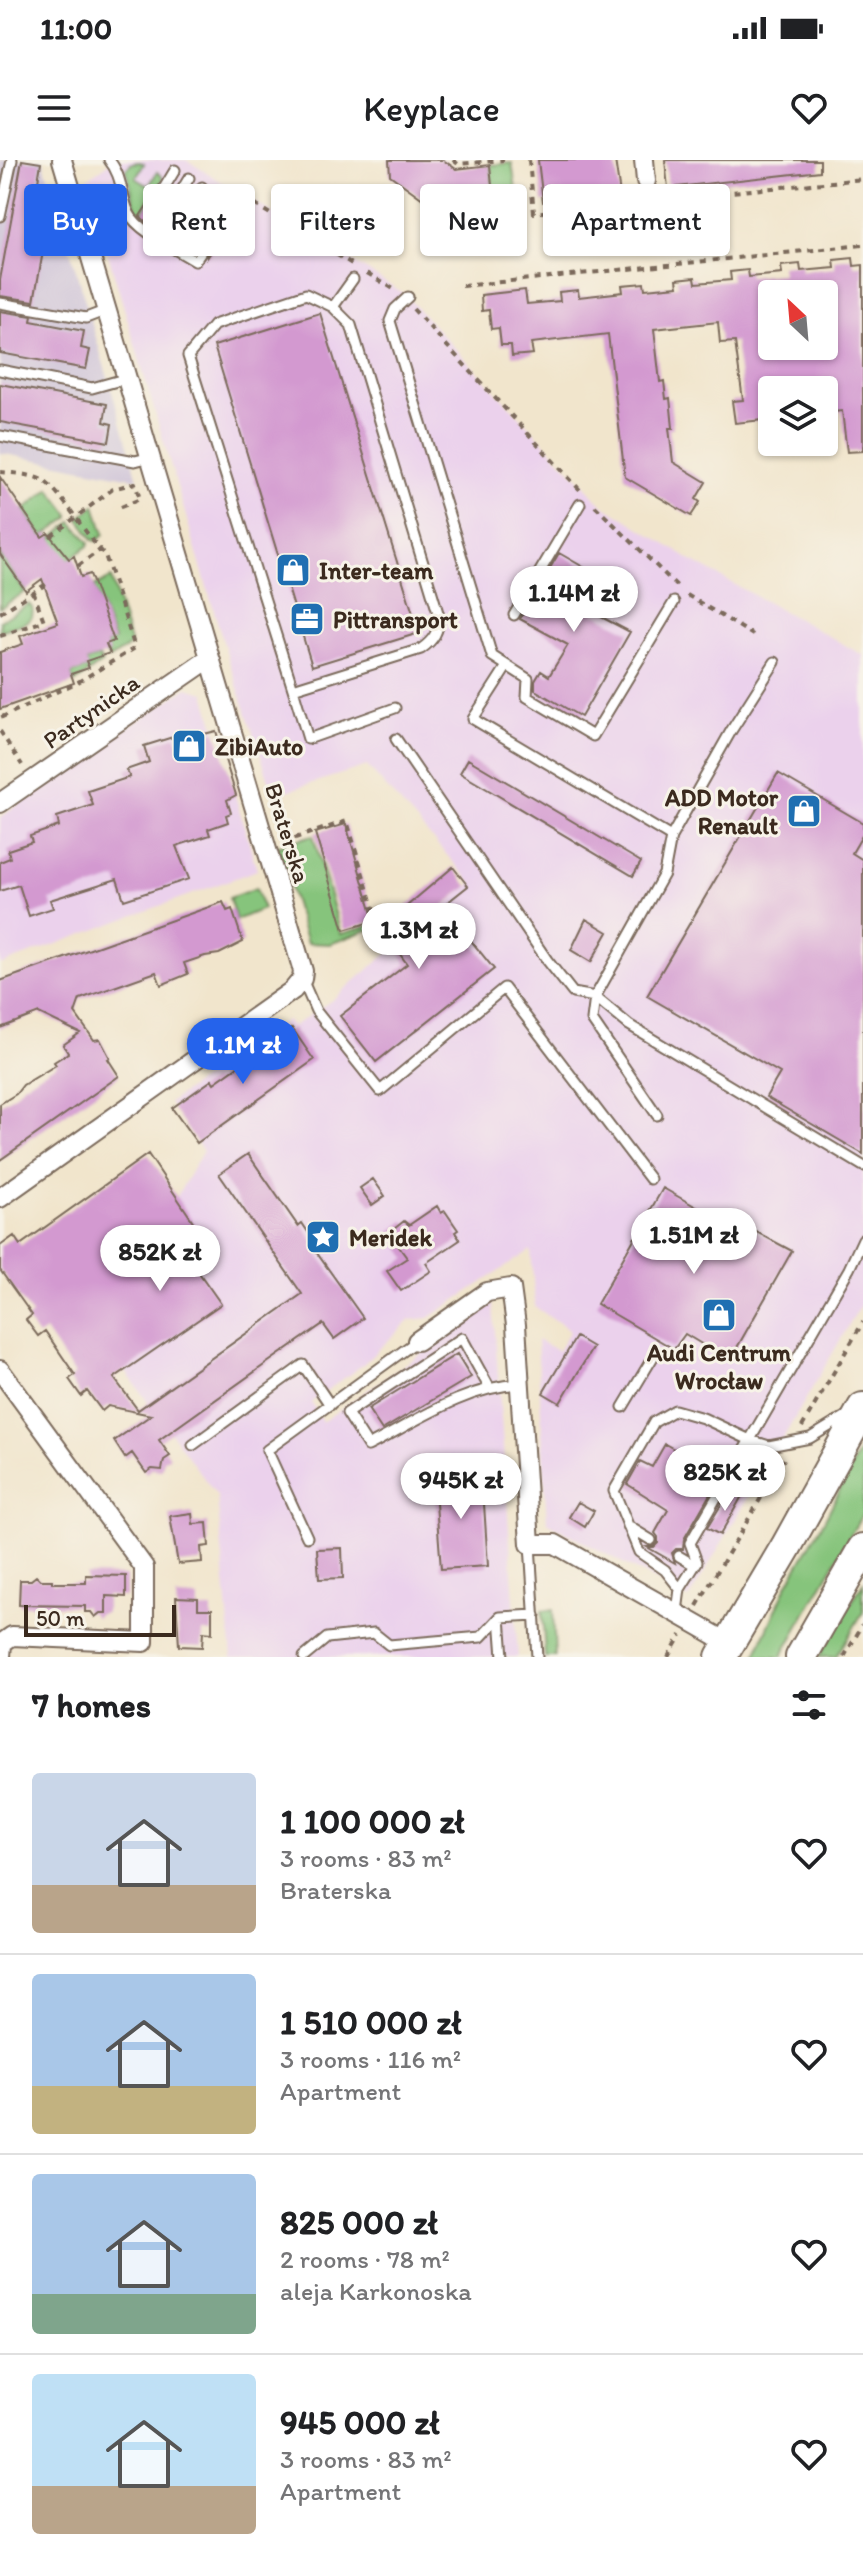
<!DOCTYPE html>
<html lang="en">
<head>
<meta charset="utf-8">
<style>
  :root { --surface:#fff; --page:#f6f6f6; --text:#202124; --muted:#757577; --line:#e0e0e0; --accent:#2563eb }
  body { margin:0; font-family:Itim,sans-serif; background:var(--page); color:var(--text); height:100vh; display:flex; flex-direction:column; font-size:30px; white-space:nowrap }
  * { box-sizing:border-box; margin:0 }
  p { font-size:26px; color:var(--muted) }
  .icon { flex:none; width:44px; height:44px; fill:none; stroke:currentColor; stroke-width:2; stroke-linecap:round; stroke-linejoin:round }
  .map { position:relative; height:1497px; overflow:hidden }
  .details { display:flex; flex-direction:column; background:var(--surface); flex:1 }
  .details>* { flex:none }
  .guide { position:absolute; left:24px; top:24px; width:816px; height:72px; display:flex; gap:16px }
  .needle { width:52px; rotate:334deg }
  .controls { position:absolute; left:758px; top:120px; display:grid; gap:16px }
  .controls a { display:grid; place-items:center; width:80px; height:80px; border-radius:8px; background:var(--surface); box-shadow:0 2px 6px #0004; font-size:40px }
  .scale { position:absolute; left:24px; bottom:20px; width:152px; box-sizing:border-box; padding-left:8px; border:4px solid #3b2a1e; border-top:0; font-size:22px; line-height:28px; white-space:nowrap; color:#3b2a1e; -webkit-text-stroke:6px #f7f3e8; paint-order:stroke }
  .price { position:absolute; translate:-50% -68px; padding:0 18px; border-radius:28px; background:#fff; color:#222; font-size:26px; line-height:52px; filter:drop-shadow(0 2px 4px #0008) }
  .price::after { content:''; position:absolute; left:50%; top:48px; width:24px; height:18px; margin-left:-12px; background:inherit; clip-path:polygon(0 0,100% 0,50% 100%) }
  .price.current { background:var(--accent); color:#fff }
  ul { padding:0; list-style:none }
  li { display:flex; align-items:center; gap:24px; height:200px; padding:0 32px }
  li+li { border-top:2px solid var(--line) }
  li span { display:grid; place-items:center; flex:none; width:224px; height:160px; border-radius:8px; color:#555 }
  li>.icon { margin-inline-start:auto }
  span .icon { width:96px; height:96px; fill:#fffc; stroke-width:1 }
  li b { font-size:34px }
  h2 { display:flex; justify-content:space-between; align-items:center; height:96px; padding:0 32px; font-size:34px }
  .tag { padding:0 28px; border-radius:8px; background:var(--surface); box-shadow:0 2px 6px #0004; font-size:28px; line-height:72px }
  .tag.current { background:var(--accent); color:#fff }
  .status { display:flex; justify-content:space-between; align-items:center; height:56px; padding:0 40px; background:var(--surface); direction:ltr }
  .status svg { height:22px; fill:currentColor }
  header { display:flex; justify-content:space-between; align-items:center; height:104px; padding:0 32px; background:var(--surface); font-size:36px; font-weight:600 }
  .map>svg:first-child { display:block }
</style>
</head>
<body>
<div class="status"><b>11:00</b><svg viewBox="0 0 49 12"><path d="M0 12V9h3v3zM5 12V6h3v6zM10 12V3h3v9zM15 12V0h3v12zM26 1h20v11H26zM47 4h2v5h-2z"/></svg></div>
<header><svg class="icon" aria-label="menu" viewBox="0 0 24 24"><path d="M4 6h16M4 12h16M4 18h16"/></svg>Keyplace<svg class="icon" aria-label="heart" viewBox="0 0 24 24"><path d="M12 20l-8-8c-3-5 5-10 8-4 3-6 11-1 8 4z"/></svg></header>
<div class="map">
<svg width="863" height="1497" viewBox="0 0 863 1497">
  <rect width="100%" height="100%" fill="#f7f3e8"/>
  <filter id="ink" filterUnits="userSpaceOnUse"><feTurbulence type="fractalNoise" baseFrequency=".0125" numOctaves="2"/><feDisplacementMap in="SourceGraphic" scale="16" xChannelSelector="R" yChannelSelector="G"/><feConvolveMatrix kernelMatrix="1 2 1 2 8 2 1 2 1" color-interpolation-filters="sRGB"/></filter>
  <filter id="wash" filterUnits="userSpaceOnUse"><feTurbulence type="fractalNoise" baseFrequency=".006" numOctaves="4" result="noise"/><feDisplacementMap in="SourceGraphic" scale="32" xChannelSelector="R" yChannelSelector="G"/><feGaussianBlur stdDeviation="1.8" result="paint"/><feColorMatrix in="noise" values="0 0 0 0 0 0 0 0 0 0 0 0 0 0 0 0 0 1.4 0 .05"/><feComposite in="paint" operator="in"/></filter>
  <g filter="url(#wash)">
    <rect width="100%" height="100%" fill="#f1e5cc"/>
    <path fill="#ebd1ec" d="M 113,0 L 186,0 L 402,132 L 602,344 L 697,404 L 863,495 L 863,1141 L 689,1439 L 547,1362 L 537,1180 L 558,1191 L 570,1170 L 535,1147 L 531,1090 L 429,1158 L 410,1160 L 361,1206 L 311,1242 L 322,1262 L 493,1144 L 518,1497 L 232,1497 L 217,1336 L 58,1119 L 176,1038 L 203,991 L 169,943 L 286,860 L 292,867 L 332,840 L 472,723 L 367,606 L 274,635 L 229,501 L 86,20 Z
      M 187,528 L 205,533 L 257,710 L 0,805 L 0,658 L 77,602 Z"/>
    <path fill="#cbbfd6" d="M 0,0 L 43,0 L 138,319 L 0,293 Z"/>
    <path fill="#86c47b" stroke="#60774c" stroke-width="2" d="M 140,2 L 144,4 L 136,18 L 149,26 L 157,12 L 162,16 L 163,21 L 138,57 L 126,9 L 132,3 Z
      M 512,3 L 522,69 L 497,72 L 490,5 Z
      M 50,329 L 69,354 L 69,358 L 42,377 L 24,350 Z
      M 95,345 L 104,375 L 96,381 L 93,380 L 79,359 Z
      M 72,362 L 89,382 L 88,386 L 62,405 L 52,378 Z
      M 0,386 L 1,395 L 25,432 L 0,448 Z
      M 111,418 L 131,485 L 110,499 L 106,494 L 109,493 L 106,484 L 114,480 L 94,427 Z
      M 29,444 L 33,449 L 32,457 L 24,463 L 0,471 L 0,461 Z
      M 99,497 L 102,503 L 74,523 L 71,514 L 88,508 L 86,501 Z
      M 313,675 L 341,774 L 375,764 L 376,767 L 330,784 L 307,783 L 277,686 Z
      M 256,728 L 263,749 L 236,760 L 229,738 Z
      M 863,1284 L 863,1353 L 781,1497 L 755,1497 L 787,1425 L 824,1361 Z
      M 863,1423 L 863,1452 L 836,1497 L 819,1497 Z
      M 553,1450 L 555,1497 L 545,1497 L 542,1451 Z"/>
    <g id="blocks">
      <path fill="#d399d0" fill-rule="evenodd" d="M 22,0 L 41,3 L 35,39 L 52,42 L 34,141 L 0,136 L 0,120 Z
        M 389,0 L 443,0 L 456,9 L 490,5 L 494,47 L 442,53 L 390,15 Z
        M 538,0 L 615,0 L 620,34 L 543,42 Z
        M 665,0 L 820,0 L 820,11 L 668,28 Z
        M 148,44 L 154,50 L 162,47 L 162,54 L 166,58 L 176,56 L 175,63 L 179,67 L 190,64 L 189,71 L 193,75 L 203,72 L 203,79 L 207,83 L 218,81 L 207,98 L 207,92 L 204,88 L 198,87 L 193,90 L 145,61 L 140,56 Z
        M 853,98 L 854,106 L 863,105 L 863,291 L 847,292 L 842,251 L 824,253 L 824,230 L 772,230 L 772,259 L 735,263 L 732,241 L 743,240 L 735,182 L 720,183 L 718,162 L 654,169 L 660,222 L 664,221 L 666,239 L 670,238 L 673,268 L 669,268 L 673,302 L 706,322 L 696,339 L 700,342 L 691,356 L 625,317 L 608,174 L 531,183 L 533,194 L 512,196 L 511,185 L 501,185 L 499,168 L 491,169 L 489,150 L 482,151 L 481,135 L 525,130 L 527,144 L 560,141 L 559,132 L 578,130 L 579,137 L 623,132 L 622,125 L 644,123 L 645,129 L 678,126 L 677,119 L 695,117 L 696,123 L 731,120 L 730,112 L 748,110 L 749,117 L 782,114 L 781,106 L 800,104 L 801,111 L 835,108 L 834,100 ZM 772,134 L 824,134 L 824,186 L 772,186 Z
        M 0,151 L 32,156 L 31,161 L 84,171 L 81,188 L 90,190 L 86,209 L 0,193 Z
        M 320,153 L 419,473 L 312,506 L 214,186 Z
        M 0,224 L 107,244 L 104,262 L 112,264 L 109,282 L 0,262 Z
        M 0,317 L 42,377 L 48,373 L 69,399 L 74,396 L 81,417 L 90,414 L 114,481 L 106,484 L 110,493 L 86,501 L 89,508 L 71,514 L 74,523 L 0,549 L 0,492 L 23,484 L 20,476 L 58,463 L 42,419 L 26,431 L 0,394 Z
        M 559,393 L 606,420 L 588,450 L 630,472 L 581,557 L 535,530 L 535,521 L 541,511 L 549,516 L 568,485 L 520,459 Z
        M 216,571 L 236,635 L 227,640 L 231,653 L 226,655 L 228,662 L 208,669 L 210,675 L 176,686 L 189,719 L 124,740 L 117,719 L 50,740 L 53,748 L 29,756 L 19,725 L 0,731 L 0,702 L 10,698 L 8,690 L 32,682 L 30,676 L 59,666 L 57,657 L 93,645 L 88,631 L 130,617 L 126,610 L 149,602 L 144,586 L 176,576 L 177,581 Z
        M 468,599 L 641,702 L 633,716 L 460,613 Z
        M 778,613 L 863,663 L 863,674 L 852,693 L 863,700 L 863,994 L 766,937 L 780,913 L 647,836 Z
        M 346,664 L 374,761 L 344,770 L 315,673 Z
        M 453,707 L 468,726 L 443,746 L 494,809 L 376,902 L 340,856 L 407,804 L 381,768 Z
        M 223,742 L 227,751 L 232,749 L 243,782 L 219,794 L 205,796 L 184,803 L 188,814 L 161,825 L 156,812 L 80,839 L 75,853 L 94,880 L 100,879 L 110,898 L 108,899 L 119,916 L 0,1000 L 0,944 L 16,934 L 23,925 L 56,905 L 54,902 L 68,893 L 63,885 L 80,873 L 39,853 L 0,868 L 0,821 Z
        M 586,759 L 608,772 L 591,802 L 571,790 Z
        M 292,868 L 314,900 L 197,983 L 172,948 L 212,920 L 214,923 Z
        M 148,994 L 214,1093 L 195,1107 L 221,1144 L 114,1218 L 138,1250 L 302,1134 L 219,1014 L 248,994 L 298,1066 L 302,1063 L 316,1084 L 312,1086 L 363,1158 L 334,1179 L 323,1164 L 267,1203 L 159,1280 L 170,1296 L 164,1300 L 162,1310 L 152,1309 L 146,1313 L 132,1293 L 125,1298 L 114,1281 L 151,1255 L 108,1246 L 102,1251 L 87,1231 L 81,1236 L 69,1219 L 75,1215 L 45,1171 L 38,1176 L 26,1160 L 32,1155 L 0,1110 L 0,1086 L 14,1076 L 20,1085 Z
        M 373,1019 L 385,1036 L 372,1045 L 360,1028 Z
        M 663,1028 L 721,1061 L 725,1055 L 792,1091 L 731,1198 L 721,1192 L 720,1195 L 685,1174 L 674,1189 L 597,1144 Z
        M 437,1046 L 441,1053 L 445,1051 L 458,1070 L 455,1072 L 460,1080 L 426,1103 L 431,1111 L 401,1131 L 387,1111 L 407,1098 L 389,1073 L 404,1061 L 409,1065 Z
        M 576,1177 L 593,1187 L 560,1243 L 543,1233 Z
        M 457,1194 L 471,1217 L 382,1270 L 368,1249 Z
        M 665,1284 L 697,1302 L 693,1309 L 717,1322 L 684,1379 L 683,1389 L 676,1389 L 672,1393 L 675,1403 L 647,1387 L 654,1387 L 658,1383 L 658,1377 L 655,1373 L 668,1350 L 627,1324 L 640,1301 L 652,1307 Z
        M 482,1313 L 488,1406 L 441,1409 L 434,1317 Z
        M 730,1330 L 742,1336 L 720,1375 L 707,1368 Z
        M 578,1342 L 594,1351 L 585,1367 L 569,1357 Z
        M 192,1353 L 193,1364 L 207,1363 L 209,1386 L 201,1387 L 202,1402 L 178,1404 L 170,1356 Z
        M 342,1388 L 343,1418 L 319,1419 L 317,1389 Z
        M 86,1415 L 126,1416 L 126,1437 L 106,1436 L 106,1453 L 100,1453 L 95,1457 L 91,1452 L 85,1452 L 85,1446 L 19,1445 L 20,1420 L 31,1420 L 36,1416 L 40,1420 L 52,1420 L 52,1423 L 86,1423 Z
        M 176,1437 L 198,1438 L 198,1449 L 212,1449 L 212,1473 L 203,1472 L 202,1487 L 179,1486 Z"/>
    </g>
  </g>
  <g filter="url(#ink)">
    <use href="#blocks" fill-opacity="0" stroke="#7b6b5b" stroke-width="2"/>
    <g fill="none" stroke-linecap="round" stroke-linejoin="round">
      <g stroke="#7b6b5b" stroke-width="13">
        <path id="service" d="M 109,0 C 122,15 121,35 129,53 C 137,71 178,90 195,101 L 200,94
          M 155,43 L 175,10
          M 169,51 L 189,18
          M 0,56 L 12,0
          M 182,60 L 202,27
          M 196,68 L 216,35
          M 210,76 L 230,44
          M 306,134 L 333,147 L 351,165 L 439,456 C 439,471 434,480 421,489 L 293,529 L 188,196 L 214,165 Z
          M 408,137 L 395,149 L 390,161 L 492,496 L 528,519 L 527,537 L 593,576 L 674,442
          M 0,143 L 86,158 L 107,150
          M 333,147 L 353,119
          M 0,210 L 92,228 L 128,218
          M 0,276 L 135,301 L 151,297
          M 514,455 L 580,344
          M 775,502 L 731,571 L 671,677 L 664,714 L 595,837 L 629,865 L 863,1006
          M 507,506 L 473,559 L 671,677
          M 293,529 L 308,579 L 395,548
          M 396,579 L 547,800 L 573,833 L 595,837 L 592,860 L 657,955
          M 302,819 L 316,851 L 380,931 L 504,828 L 650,1019
          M 489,1227 L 462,1178 L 347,1253 L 368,1286 C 416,1261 465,1227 520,1224
          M 623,1247 L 653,1197
          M 193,1285 L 303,1205 L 330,1245
          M 628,1366 L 651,1380
          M 307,1377 L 267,1290 L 417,1181
          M 530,1384 L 537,1497
          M 679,1396 L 694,1405
          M 680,1429 L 697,1402 L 690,1383 L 849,1109 L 863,1079
          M 677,1452 L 680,1429 L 665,1410 L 639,1392 L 614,1331 L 654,1262 L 675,1250 L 703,1258 L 750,1280 L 769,1286 L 810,1278 L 848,1255
          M 500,1457 L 503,1497
          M 304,1497 L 327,1478 L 374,1473 L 389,1485 L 481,1477 L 500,1457 L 535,1455"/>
      </g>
      <g stroke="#7b6b5b" stroke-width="22">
        <path id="minor" d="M 644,0 L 646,21
          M 0,643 L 203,503 L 211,501
          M 0,1038 L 293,830 L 302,819 L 303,811 L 62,0
          M 417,1181 L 487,1132 L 511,1128 L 516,1165 L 530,1384 L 555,1384 L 729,1483
          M 0,1210 L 144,1407 L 144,1482 L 12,1476 L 2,1483 L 1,1497"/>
      </g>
      <g stroke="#7b6b5b" stroke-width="34">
        <path id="primary" d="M 721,1497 L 786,1387 L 863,1248
          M 801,1497 L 863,1389"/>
      </g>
      <path stroke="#7b6b5b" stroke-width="4" stroke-dasharray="6 6" stroke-linecap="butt" d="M 453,0 L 458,4 L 504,0
        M 529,0 L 534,53 L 642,41
        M 244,38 L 352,104
        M 650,40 L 863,19
        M 367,113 L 397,131
        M 462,126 L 863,85
        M 413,149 L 581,331
        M 0,312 C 13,313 32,314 44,321 C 63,334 86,376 105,395 L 135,488 L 78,522 L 0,558
        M 595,346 L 680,429
        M 51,376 L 113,329 L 135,323 L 140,339 L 121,347
        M 78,406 L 100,390
        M 687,435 L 753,475
        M 0,453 L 48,423
        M 0,476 L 44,461 L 33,431
        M 0,571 L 22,605
        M 283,682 L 347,661 L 380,771
        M 802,1267 L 863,1162
        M 697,1446 L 784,1299
        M 668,1497 L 681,1475
        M 844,1497 L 863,1464"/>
      <use href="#service" stroke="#fff" stroke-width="9"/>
      <use href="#minor" stroke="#fff" stroke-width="18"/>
      <use href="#primary" stroke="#fff" stroke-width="30"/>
    </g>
  </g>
  <defs>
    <g id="shop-square" transform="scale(1.8)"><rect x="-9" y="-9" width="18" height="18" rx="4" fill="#1f6fb2" stroke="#f7f3e8"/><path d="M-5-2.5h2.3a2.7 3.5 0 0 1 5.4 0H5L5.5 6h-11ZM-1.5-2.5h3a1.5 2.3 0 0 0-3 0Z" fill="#fff"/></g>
    <g id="office-square" transform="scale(1.8)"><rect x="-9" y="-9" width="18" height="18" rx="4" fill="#1f6fb2" stroke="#f7f3e8"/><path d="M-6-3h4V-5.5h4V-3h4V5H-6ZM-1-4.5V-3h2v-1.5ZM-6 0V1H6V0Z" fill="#fff"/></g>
    <g id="sight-square" transform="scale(1.8)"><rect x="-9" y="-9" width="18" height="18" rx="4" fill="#1f6fb2" stroke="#f7f3e8"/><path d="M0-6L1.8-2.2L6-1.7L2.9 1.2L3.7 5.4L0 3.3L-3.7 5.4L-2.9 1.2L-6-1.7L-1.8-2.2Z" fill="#fff"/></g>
  </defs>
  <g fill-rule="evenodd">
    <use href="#shop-square" x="293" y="410"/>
    <use href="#office-square" x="307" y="459"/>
    <use href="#shop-square" x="189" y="586"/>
    <use href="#shop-square" x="804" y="651"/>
    <use href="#sight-square" x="323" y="1077"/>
    <use href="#shop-square" x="719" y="1155"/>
  </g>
  <g text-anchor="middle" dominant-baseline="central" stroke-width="6" stroke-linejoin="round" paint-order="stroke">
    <g font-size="24" font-weight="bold" fill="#3b2a1e" stroke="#f7f3e8" text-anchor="start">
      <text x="319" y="410">Inter-team</text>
      <text x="333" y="459">Pittransport</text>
      <text x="215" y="586">ZibiAuto</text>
      <text x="778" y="637" text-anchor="end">ADD Motor<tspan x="778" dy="28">Renault</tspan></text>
      <text x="349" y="1077">Meridek</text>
      <text x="719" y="1192" text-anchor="middle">Audi Centrum<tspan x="719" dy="28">Wrocław</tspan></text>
    </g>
    <g font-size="24" fill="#3b2a1e" stroke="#f7f3e8">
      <text transform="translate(91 551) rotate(-35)">Partynicka</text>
      <text transform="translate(288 673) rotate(73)">Braterska</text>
    </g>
  </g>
</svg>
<div class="controls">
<a><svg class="needle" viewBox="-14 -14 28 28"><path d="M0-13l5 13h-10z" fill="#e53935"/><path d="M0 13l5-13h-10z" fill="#757577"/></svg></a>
<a><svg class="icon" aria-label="layers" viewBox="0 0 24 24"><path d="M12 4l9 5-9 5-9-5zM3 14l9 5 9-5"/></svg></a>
</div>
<div class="scale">50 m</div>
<b class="price" style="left:574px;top:474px">1.14M zł</b>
<b class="price" style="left:419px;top:811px">1.3M zł</b>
<b class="price current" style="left:243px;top:926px">1.1M zł</b>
<b class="price" style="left:694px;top:1116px">1.51M zł</b>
<b class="price" style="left:160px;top:1133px">852K zł</b>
<b class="price" style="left:725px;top:1353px">825K zł</b>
<b class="price" style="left:461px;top:1361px">945K zł</b>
<div class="guide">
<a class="tag current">Buy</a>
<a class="tag">Rent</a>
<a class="tag">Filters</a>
<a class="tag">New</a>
<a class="tag">Apartment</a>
</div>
</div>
<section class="details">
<h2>7 homes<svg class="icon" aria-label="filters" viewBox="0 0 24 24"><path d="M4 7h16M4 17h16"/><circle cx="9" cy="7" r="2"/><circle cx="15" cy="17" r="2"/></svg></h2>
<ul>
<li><span style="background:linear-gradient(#c9d6e8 70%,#b9a48a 0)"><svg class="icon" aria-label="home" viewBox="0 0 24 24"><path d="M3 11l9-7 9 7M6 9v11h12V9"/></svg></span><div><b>1 100 000 zł</b><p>3 rooms · 83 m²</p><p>Braterska</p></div><svg class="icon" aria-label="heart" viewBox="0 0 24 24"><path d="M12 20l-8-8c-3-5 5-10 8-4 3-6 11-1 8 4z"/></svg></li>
<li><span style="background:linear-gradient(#a9c7e8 70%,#c2b280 0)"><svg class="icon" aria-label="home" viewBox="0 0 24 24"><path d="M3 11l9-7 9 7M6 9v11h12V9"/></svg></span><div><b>1 510 000 zł</b><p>3 rooms · 116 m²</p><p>Apartment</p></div><svg class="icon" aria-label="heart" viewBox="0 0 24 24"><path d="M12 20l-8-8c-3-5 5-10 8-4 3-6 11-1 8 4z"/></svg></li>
<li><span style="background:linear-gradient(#a9c7e8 75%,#7fa58c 0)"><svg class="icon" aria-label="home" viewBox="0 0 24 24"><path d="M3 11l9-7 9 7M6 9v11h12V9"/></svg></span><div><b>825 000 zł</b><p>2 rooms · 78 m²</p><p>aleja Karkonoska</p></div><svg class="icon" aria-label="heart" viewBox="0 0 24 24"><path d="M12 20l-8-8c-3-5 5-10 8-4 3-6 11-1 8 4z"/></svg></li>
<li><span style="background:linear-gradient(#bfe0f5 70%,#b9a48a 0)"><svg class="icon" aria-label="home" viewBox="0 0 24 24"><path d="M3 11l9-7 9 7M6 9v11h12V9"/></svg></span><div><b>945 000 zł</b><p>3 rooms · 83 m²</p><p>Apartment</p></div><svg class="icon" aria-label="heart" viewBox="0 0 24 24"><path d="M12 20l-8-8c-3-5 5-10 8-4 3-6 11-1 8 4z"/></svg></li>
</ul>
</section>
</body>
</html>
